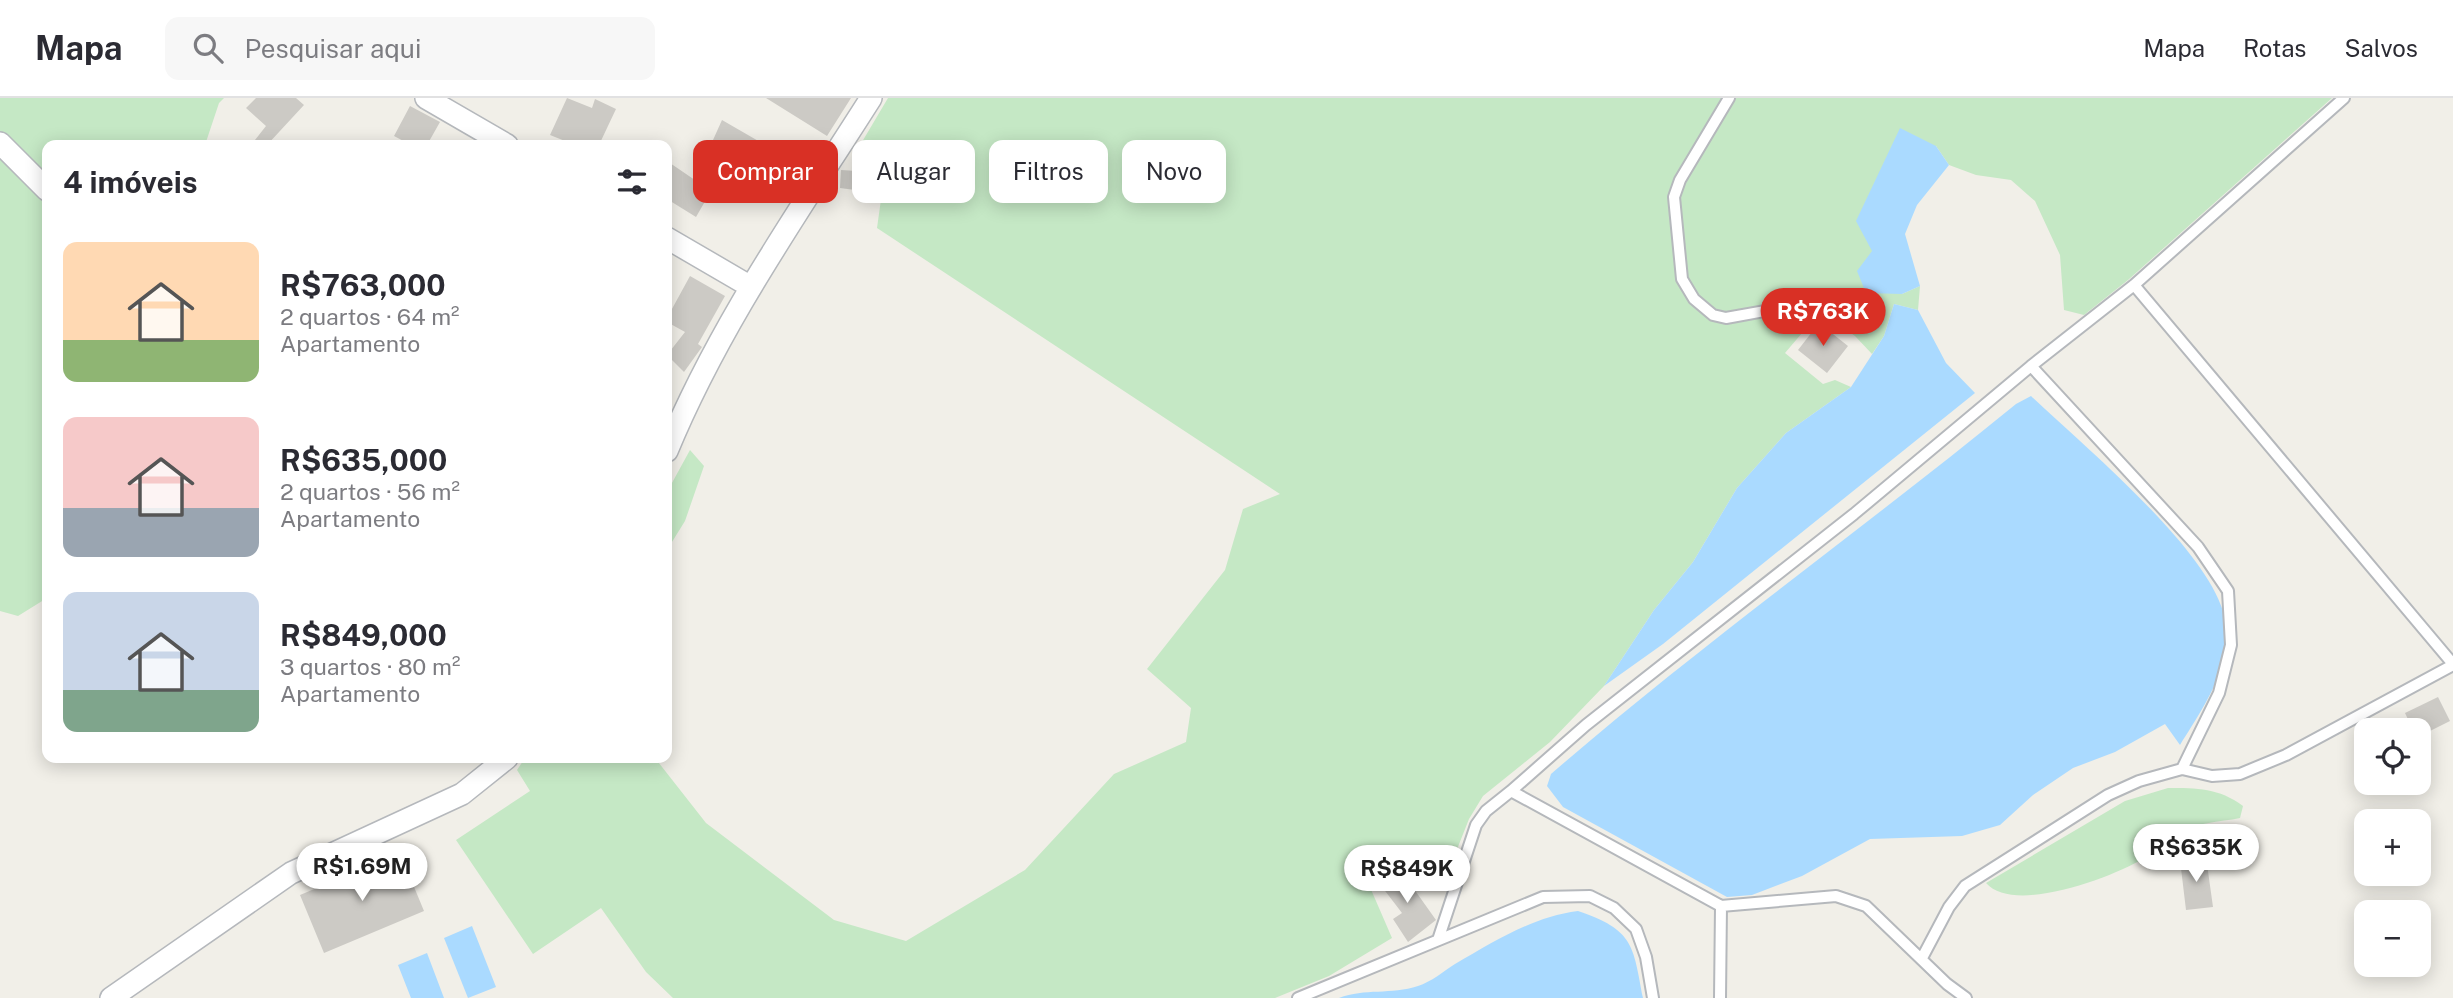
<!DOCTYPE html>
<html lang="pt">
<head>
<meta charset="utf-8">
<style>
  :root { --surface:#fff; --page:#f7f7f7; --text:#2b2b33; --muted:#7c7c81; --line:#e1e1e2; --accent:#d93025 }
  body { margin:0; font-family:"Public Sans",sans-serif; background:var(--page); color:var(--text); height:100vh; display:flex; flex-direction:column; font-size:26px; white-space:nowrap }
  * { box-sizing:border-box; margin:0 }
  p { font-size:23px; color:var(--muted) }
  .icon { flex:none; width:38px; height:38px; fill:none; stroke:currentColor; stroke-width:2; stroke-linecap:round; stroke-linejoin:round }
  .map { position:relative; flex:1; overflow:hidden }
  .sheet { position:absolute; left:42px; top:42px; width:630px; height:623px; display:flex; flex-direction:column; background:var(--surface); border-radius:14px; box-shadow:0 4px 18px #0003 }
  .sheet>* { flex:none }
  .banner { position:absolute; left:693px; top:42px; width:665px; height:63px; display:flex; gap:14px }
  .buttons { position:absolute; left:2354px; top:620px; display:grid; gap:14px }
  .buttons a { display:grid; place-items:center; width:77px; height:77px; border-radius:14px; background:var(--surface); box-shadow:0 4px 18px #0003; font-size:35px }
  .price { position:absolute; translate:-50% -60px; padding:0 16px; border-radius:24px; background:#fff; color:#222; font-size:23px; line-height:46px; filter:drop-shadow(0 2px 4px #0008) }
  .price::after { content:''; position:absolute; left:50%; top:42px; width:21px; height:16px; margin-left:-10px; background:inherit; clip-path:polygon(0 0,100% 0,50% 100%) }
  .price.active { background:var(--accent); color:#fff }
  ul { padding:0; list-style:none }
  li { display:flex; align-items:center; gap:21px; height:175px; padding:0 21px }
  li span { display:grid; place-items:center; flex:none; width:196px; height:140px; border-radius:14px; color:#555 }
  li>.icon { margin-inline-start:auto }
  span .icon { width:84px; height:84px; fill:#fffc; stroke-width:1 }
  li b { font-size:30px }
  h2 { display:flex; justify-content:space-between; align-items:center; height:84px; padding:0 21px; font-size:30px }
  .chip { padding:0 24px; border-radius:14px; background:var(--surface); box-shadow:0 4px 18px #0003; font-size:24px; line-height:63px }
  .chip.active { background:var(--accent); color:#fff }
  header { display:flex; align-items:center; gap:42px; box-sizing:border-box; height:98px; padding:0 35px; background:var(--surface); border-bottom:2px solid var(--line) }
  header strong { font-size:33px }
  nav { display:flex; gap:38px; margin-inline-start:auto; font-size:24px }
  .search { width:490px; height:63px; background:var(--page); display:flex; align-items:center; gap:18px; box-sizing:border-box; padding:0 24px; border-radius:14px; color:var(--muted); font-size:26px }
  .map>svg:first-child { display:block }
</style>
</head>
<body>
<header>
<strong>Mapa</strong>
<div class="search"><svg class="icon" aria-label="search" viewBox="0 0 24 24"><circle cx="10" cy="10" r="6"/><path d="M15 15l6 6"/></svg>Pesquisar aqui</div>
<nav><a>Mapa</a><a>Rotas</a><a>Salvos</a></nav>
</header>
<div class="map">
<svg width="2453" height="900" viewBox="0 0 2453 900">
  <rect width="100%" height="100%" fill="#f1efe8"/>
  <path fill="#c5e8c5" d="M 0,0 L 224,0 L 219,5 L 205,47 L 47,47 L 47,500 L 18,518 L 0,513 Z
    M 888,0 L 2332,0 L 2128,182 L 2084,217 L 2064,212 L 2060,157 L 2035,103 L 2011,82 L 1976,77 L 1949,67 L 1936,48 L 1875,85 L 1857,123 L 1902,196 L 1920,188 L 1918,212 L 1894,206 L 1884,238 L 1872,256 L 1855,238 L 1820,214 L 1785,255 L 1823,286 L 1835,282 L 1851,289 L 1786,335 L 1737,390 L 1693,464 L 1654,512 L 1604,588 L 1550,644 L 1483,698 L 1469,721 L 1450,769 L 1397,761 L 1363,773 L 1392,840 L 1329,878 L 1275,900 L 673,900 L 646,874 L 601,810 L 533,856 L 456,742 L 530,693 L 517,672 L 525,660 L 655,660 L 706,725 L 834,822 L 906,843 L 1025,772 L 1114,676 L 1186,644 L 1191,610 L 1147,571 L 1225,472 L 1243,411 L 1280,396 L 877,130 L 885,73 L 859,49 Z
    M 690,352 L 704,368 L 685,423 L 667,452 L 667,394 Z
    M 2168,690 C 2197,690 2219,690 2243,708 L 2240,720 C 2220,724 2194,725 2177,734 C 2163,741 2156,754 2143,761 C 2112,779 2014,817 1986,785 L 2125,703 Z"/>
  <path fill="#aadaff" d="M 1900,30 L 1936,48 L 1949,67 L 1917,107 L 1905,136 L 1920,188 L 1902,196 L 1866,195 L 1857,173 L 1872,153 L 1856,123 Z
    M 1894,206 L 1918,212 L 1946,265 L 1975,295 L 1663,546 L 1604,588 L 1654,512 L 1693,464 L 1737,390 L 1786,335 L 1851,289 L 1884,238 Z
    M 2031,298 C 2084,348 2202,446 2223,513 C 2226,525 2225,550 2223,561 C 2216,593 2196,621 2180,647 L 2165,626 L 2115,654 L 2073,670 L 2033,697 L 2000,727 L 1962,738 L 1870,741 L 1802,778 L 1752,797 L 1727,799 L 1563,709 L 1547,688 L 1551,676 C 1701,546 1863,431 2016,306 Z
    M 1578,813 C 1634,832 1633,847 1643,900 L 1339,900 C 1365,890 1391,897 1418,888 C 1431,884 1444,873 1455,866 C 1495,843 1532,819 1578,813 Z
    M 472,828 L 496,889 L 468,900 L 444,840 Z
    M 427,855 L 444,900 L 411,900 L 398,867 Z"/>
  <path fill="#cccac5" d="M 256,0 L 296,0 L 304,7 L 267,47 L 251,47 L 266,28 L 246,10 Z
    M 567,0 L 592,10 L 595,1 L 616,11 L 599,47 L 575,47 L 550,37 Z
    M 766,0 L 851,0 L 827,38 Z
    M 410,8 L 440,24 L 427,47 L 411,47 L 394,38 Z
    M 722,22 L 772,51 L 778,42 L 799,54 L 790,69 L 805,78 L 795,94 L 713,42 Z
    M 667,63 L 711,93 L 696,119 L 667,101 Z
    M 841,72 L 857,73 L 855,92 L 840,90 Z
    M 690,178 L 725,198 L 698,246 L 702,249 L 684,274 L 667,257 L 685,234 L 667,224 L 667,220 Z
    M 1819,225 L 1848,248 L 1827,275 L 1798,252 Z
    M 2438,599 L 2450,623 L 2418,639 L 2418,632 L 2413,632 L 2405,615 Z
    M 400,755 L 424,813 L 324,855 L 300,797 Z
    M 2206,759 L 2213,809 L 2186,812 L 2180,762 Z
    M 1399,770 L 1436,822 L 1408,844 L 1393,821 L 1402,815 L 1379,785 Z"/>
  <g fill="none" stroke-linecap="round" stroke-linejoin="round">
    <g stroke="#b5b8bc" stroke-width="14">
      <path id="lane" d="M 1729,0 L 1680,82 L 1674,99 L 1682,181 L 1694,201 L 1713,217 L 1726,220 L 1798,207
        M 2134,187 L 2453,566
        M 2182,671 L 2219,595 L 2231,547 L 2228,493 L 2198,449 L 2031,268 L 2134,187 L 2344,0
        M 1438,842 L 1476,727 L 1486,713 L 1511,693
        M 1922,860 L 1949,809 L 1965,788 L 2108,697 L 2139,683 L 2182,671 L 2212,678 L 2240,676 L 2286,657 L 2453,567
        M 1298,900 L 1543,799 L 1590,798 L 1614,810 L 1636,831 L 1646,859 L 1653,900
        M 1720,900 L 1721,808
        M 1966,900 L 1947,886 L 1866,808 L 1836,798 L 1721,808 L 1511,693 L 1586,627 L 1854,416 L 2031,268"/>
    </g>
    <g stroke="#b5b8bc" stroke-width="24">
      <path id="street" d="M 426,0 L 507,47
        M 0,45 L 47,92
        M 667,140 L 751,189
        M 667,353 C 719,227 798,115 871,0
        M 111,900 L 291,775 L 462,696 L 507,660"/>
    </g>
    <use href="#lane" stroke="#fff" stroke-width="10"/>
    <use href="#street" stroke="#fff" stroke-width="21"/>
  </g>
</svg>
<div class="buttons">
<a><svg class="icon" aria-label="locate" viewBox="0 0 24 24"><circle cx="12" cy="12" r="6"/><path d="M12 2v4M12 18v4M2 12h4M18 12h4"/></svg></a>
<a>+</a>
<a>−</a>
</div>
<b class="price active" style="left:1823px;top:250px">R$763K</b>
<b class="price" style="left:2196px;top:786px">R$635K</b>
<b class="price" style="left:362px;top:805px">R$1.69M</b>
<b class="price" style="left:1407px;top:807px">R$849K</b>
<div class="banner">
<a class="chip active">Comprar</a>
<a class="chip">Alugar</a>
<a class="chip">Filtros</a>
<a class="chip">Novo</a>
</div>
<section class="sheet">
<h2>4 imóveis<svg class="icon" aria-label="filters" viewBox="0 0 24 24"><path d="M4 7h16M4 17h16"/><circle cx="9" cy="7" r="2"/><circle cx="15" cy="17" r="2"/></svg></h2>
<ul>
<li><span style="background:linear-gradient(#ffd9b3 70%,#8fb573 0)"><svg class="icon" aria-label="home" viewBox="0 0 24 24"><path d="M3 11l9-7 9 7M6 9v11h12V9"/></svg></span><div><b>R$763,000</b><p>2 quartos · 64 m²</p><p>Apartamento</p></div></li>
<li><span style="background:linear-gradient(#f6c9c9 65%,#9aa5b1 0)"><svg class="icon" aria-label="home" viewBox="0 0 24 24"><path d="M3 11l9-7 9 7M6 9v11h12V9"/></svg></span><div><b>R$635,000</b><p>2 quartos · 56 m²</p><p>Apartamento</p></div></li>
<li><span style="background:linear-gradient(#c9d6e8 70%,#7fa58c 0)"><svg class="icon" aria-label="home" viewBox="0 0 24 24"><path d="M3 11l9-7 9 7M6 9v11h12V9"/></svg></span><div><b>R$849,000</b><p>3 quartos · 80 m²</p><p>Apartamento</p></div></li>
</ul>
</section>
</div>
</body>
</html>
